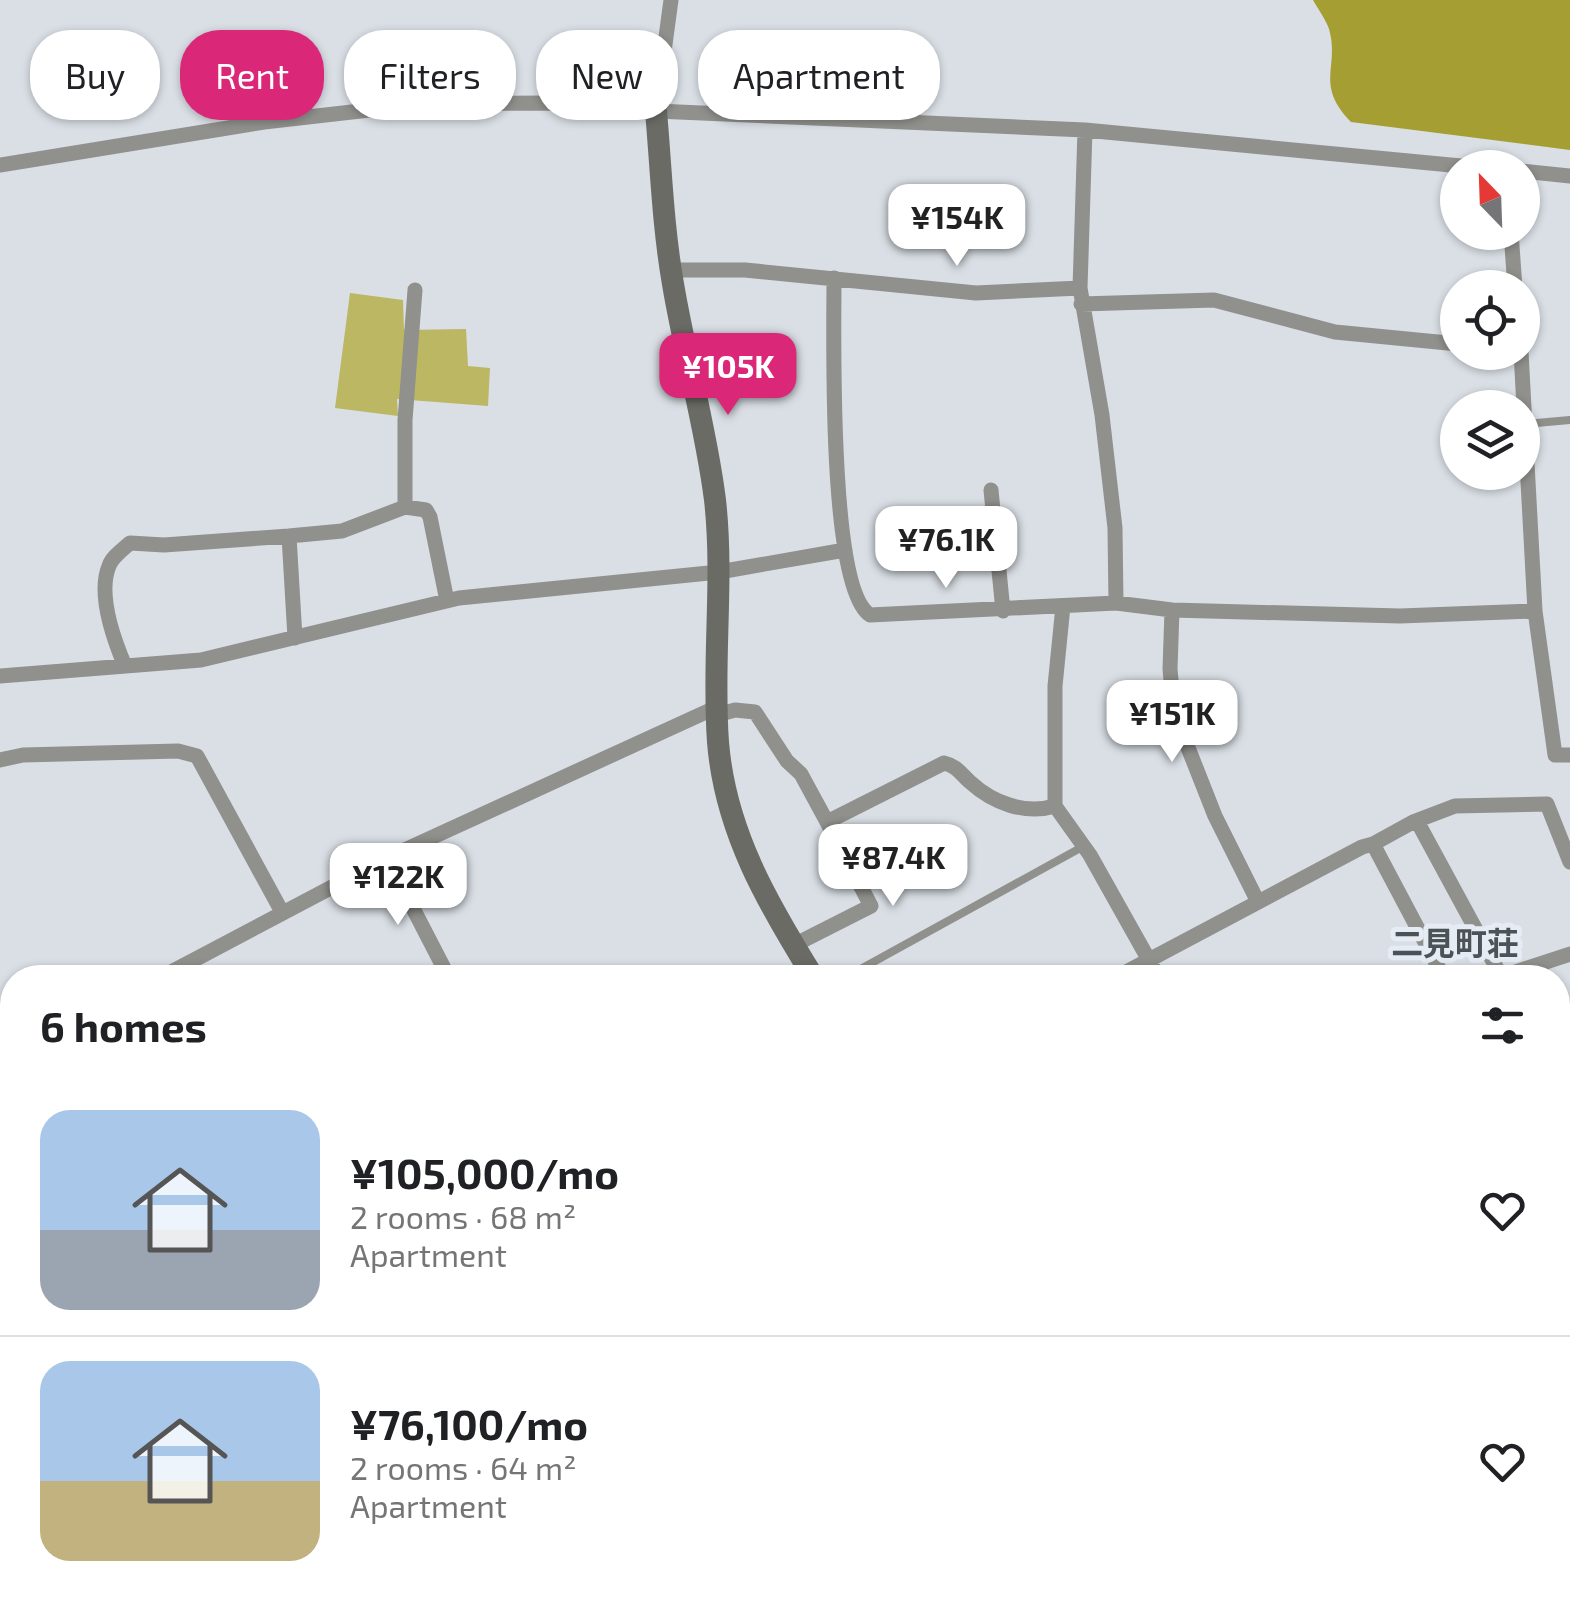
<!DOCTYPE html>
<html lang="en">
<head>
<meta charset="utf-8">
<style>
  :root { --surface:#fff; --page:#f6f6f6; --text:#202124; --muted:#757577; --line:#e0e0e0; --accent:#db2777 }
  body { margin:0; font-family:"Exo 2","Noto Sans JP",sans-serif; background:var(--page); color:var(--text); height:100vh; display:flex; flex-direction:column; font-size:38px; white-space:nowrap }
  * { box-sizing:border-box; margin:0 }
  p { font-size:32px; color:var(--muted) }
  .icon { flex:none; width:55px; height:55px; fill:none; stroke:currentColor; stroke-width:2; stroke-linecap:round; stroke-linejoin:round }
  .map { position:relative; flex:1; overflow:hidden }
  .side { position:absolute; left:0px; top:965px; width:1570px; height:642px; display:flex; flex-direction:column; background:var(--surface); border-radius:40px 40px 0 0; box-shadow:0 2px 8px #0004 }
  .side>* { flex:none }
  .banner { position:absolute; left:30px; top:30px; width:1000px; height:90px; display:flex; gap:20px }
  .needle { width:65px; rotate:337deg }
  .controls { position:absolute; left:1440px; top:150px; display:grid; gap:20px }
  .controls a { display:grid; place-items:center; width:100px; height:100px; border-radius:50%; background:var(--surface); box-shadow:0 2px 8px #0004; font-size:50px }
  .price { position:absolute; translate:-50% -85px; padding:0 22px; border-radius:20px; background:#fff; color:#222; font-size:32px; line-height:65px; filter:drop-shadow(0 2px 5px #0008) }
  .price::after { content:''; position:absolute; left:50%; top:60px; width:30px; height:22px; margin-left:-15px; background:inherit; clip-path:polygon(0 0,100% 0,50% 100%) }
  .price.active { background:var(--accent); color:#fff }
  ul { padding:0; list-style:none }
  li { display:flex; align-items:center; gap:30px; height:250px; padding:0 40px }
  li+li { border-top:2px solid var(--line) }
  li span { display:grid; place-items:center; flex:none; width:280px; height:200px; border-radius:30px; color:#555 }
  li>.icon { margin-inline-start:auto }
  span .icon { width:120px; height:120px; fill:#fffc; stroke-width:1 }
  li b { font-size:42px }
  h2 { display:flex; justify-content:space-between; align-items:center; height:120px; padding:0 40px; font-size:42px }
  .tag { padding:0 35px; border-radius:40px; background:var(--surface); box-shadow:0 2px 8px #0004; font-size:35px; line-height:90px }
  .tag.active { background:var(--accent); color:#fff }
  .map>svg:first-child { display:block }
</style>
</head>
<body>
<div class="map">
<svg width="1570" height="1606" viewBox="0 0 1570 1606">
  <rect width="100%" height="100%" fill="#d9dfe5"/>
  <path fill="#bcb762" d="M 350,293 L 403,300 L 404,330 L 466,329 L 468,366 L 490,368 L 488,406 L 397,399 L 398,416 L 335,408 Z"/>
  <path fill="#a59e32" d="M 1313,0 L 1570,0 L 1570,150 L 1351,122 C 1314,84 1340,67 1329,29 C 1326,20 1318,9 1313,0 Z"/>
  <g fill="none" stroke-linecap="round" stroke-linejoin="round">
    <path stroke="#6b95be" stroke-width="5" d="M 0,1300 L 12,1293
      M 40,1606 L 61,1595"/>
    <path stroke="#90908d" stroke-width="8" d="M 1525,424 L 1570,420
      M 857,971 L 1084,846"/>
    <path stroke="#90908d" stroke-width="15" d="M 656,111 L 671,0
      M 1085,130 L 1080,288 L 1102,415 L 1115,528 L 1116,603
      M 0,165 L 264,122 L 422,104 L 548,103 L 656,111 L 1085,130 L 1482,168
      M 1522,171 L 1570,176
      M 1511,232 L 1515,288
      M 671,270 L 745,270 L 976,293 L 1080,288
      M 834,278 C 834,334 828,588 870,615 L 1116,603 L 1172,610 L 1400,616 L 1535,611
      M 1081,304 L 1214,300 L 1335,332 L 1458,344
      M 1521,352 L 1535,611 L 1555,755 L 1570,755
      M 991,490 L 1003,611
      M 405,507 L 405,420 L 415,290
      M 1063,606 L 1055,686 L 1055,806 L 1090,855 L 1159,978
      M 1172,610 L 1170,669 L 1174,712 L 1215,816 L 1258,902
      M 295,638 L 289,536 L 342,531 L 405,507 L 426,510 L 430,517 L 447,601
      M 125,666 C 114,640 97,595 109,566 C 112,557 122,550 130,543 L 164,545 L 289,536
      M 0,676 L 201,660 L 459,598 L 719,572 L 845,550
      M 717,715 L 735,710 L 755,712 L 787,761 L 801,774 L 827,822 L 944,763 C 957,766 960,773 970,782 C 993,803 1025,815 1055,806
      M 0,760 L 23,755 L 178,751 L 197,756 L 282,912
      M 1417,821 L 1501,976
      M 1373,844 L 1413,822 L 1455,806 L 1547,804 L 1570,862
      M 387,858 L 449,978
      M 794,945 L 871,906 L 827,822
      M 160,978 L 387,858 L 717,707
      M 1115,978 L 1362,847 L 1373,844 L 1444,978
      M 1497,978 L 1570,954
      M 0,1064 L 12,1057
      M 1558,1126 L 1570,1120
      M 1558,1352 L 1570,1346
      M 0,1463 L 12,1457
      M 502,1606 L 558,1595
      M 718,1606 L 720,1595"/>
    <path stroke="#6b6b66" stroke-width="22" d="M 656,111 C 661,168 663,227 673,284 C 685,356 706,427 715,500 C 724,580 712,661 718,742 C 725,831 768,904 814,978
      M 1155,1595 L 1160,1606"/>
    <path stroke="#3b3b35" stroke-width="30" d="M 1558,1576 L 1570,1571
      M 1491,1606 L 1516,1595
      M 1557,1606 L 1570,1600"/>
  </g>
  <g text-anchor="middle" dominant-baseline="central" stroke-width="10" stroke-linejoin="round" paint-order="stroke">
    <g font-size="32" font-weight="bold" fill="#4d5257" stroke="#e6ecf3">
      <text x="1455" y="942">二見町荘</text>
    </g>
  </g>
</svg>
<div class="controls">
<a><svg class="needle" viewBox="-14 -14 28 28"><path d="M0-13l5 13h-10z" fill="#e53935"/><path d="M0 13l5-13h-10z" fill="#757577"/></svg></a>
<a><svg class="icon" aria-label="locate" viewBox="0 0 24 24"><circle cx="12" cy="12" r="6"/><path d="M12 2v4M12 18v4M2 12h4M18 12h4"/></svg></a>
<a><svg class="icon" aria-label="layers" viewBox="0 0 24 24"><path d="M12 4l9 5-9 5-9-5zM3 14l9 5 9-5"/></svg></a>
</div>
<b class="price" style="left:957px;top:269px">¥154K</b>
<b class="price active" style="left:728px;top:418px">¥105K</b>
<b class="price" style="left:946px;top:591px">¥76.1K</b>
<b class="price" style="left:1172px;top:765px">¥151K</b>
<b class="price" style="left:893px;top:909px">¥87.4K</b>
<b class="price" style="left:398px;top:928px">¥122K</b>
<div class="banner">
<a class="tag">Buy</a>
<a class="tag active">Rent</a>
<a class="tag">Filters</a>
<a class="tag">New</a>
<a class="tag">Apartment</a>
</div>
<section class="side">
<h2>6 homes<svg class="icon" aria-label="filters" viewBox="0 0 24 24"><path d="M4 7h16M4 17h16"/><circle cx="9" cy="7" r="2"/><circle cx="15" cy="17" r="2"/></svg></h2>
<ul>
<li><span style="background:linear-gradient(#a9c7e8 60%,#9aa5b1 0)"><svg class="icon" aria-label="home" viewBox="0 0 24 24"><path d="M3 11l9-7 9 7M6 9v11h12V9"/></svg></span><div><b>¥105,000/mo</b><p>2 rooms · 68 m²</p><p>Apartment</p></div><svg class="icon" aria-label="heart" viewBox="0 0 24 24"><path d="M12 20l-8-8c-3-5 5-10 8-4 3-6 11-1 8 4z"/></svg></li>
<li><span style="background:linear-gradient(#a9c7e8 60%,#c2b280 0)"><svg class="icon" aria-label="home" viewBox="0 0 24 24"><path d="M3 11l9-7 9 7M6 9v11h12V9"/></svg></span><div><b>¥76,100/mo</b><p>2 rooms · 64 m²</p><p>Apartment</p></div><svg class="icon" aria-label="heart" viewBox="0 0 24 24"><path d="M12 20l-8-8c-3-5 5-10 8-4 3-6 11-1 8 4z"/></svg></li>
</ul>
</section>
</div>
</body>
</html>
